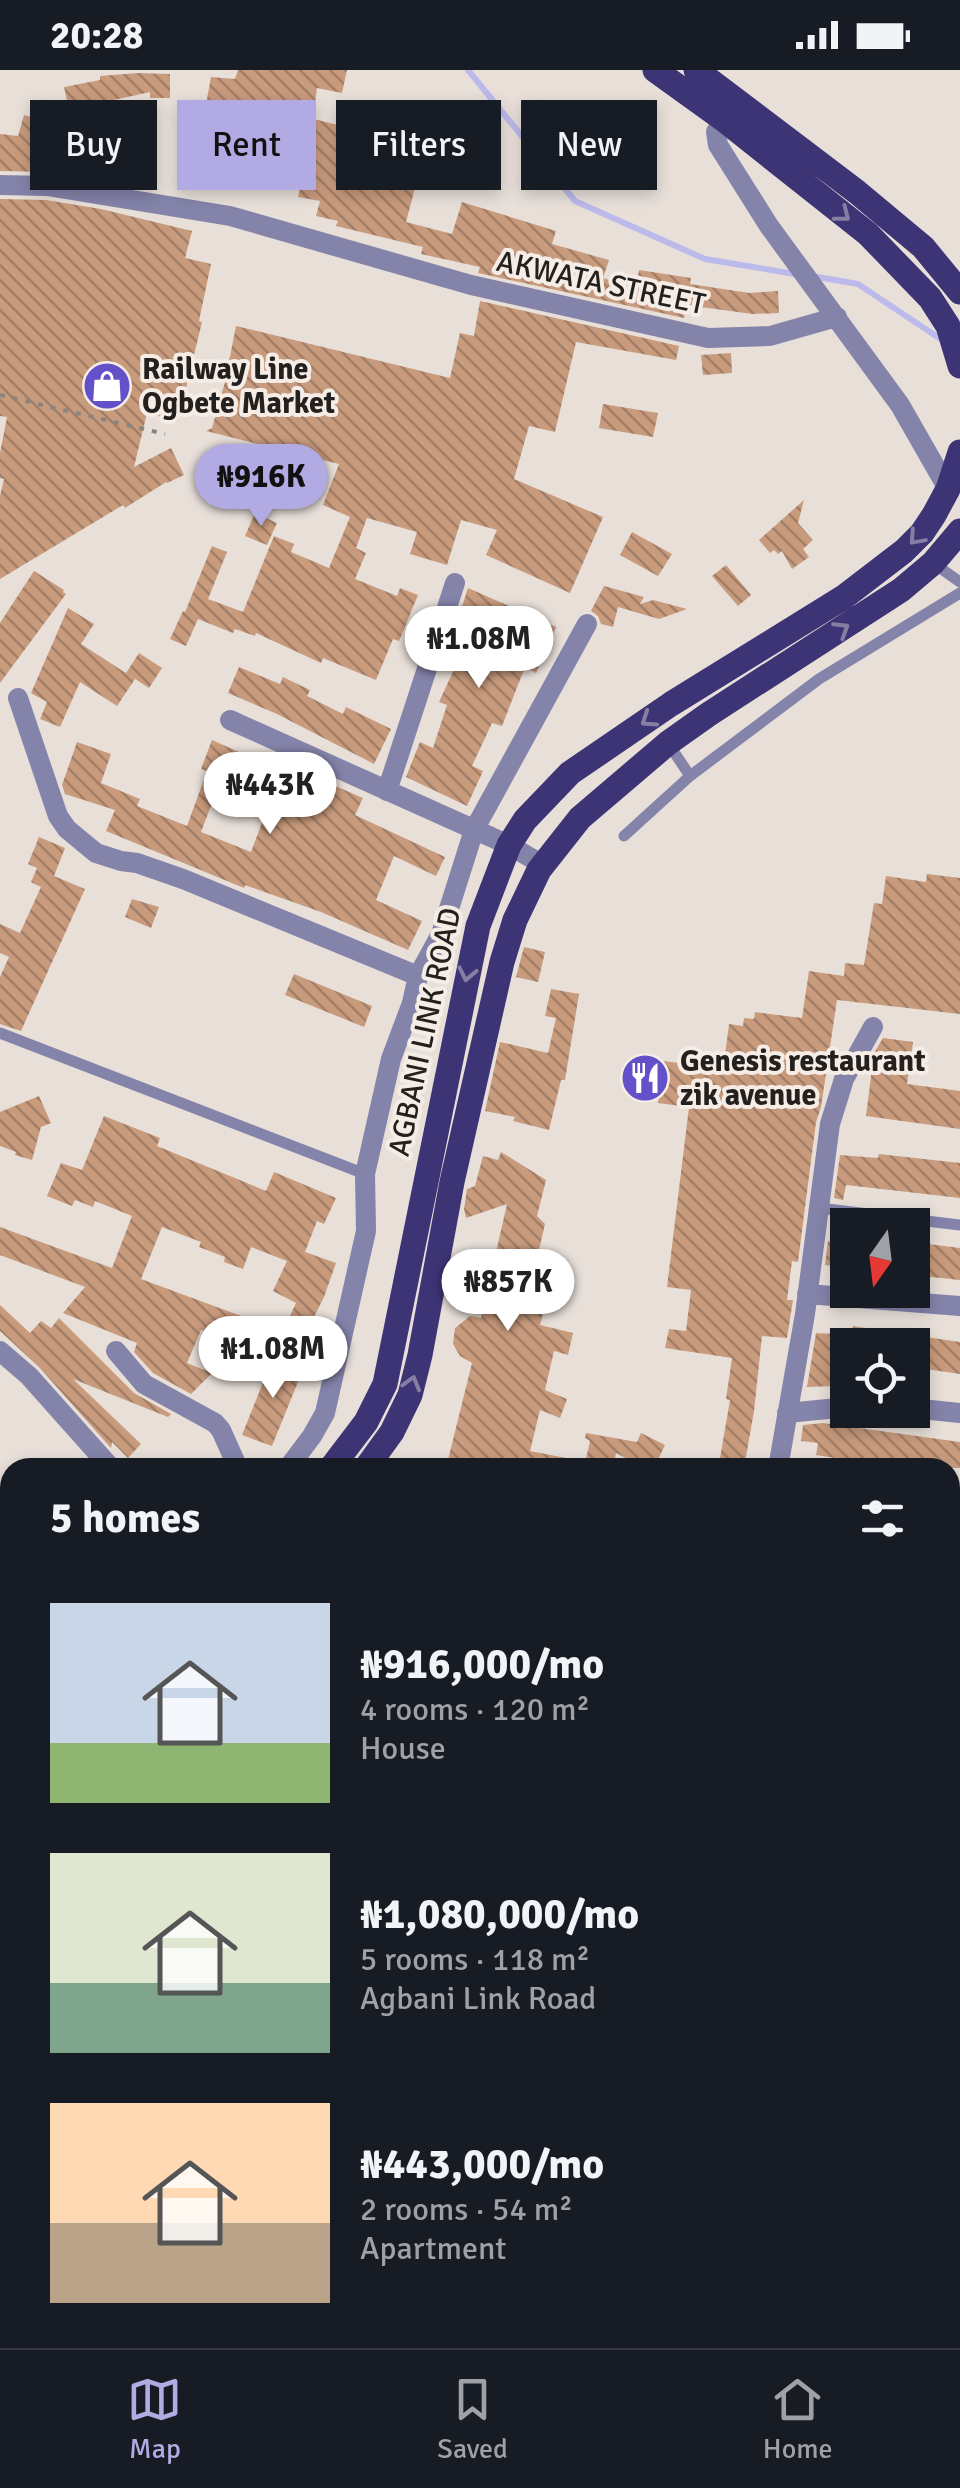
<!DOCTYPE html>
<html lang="en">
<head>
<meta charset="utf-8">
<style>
  :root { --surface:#171b24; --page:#20242c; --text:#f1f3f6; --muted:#9ea1a6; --line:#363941; --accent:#b2aae2 }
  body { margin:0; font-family:Signika,sans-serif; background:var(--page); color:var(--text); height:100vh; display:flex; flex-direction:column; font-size:38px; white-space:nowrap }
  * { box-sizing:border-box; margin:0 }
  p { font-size:32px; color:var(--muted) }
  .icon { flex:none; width:55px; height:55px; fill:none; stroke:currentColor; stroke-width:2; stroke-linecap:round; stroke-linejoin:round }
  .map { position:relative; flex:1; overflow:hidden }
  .drawer { position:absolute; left:0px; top:1388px; width:960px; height:892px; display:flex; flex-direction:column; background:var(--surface); border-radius:30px 30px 0 0; box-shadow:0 5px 15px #0003 }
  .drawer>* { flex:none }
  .guide { position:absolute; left:30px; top:30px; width:900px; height:90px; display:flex; gap:20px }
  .needle { width:65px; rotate:194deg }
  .controls { position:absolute; left:830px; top:1138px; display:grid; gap:20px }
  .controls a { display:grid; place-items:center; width:100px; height:100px; border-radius:0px; background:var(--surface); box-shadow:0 5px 15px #0003; font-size:50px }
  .price { position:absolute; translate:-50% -85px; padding:0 22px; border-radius:35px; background:#fff; color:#222; font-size:32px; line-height:65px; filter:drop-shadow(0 2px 5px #0008) }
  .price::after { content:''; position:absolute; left:50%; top:60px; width:30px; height:22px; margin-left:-15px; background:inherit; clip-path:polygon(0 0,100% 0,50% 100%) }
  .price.current { background:var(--accent); color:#111 }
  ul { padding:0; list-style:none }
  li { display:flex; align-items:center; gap:30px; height:250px; padding:0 50px }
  li span { display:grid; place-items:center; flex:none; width:280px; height:200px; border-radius:0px; color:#555 }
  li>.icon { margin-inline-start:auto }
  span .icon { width:120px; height:120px; fill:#fffc; stroke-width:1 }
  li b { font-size:42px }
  h2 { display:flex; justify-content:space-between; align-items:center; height:120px; padding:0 50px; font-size:42px }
  .chip { padding:0 35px; border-radius:0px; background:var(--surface); box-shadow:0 5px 15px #0003; font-size:35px; line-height:90px }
  .chip.current { background:var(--accent); color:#111 }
  .status { display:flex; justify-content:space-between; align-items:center; height:70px; padding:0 50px; background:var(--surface); direction:ltr }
  .status svg { height:28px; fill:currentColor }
  .dock { display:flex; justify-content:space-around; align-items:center; height:140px; border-top:2px solid var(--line); background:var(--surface); font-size:28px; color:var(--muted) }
  .dock a { display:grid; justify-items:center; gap:5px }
  .dock .current { color:var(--accent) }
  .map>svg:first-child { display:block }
</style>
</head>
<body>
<div class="status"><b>20:28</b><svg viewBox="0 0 49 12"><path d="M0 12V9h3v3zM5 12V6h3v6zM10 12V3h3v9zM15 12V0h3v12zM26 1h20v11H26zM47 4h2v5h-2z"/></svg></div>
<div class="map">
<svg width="960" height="2278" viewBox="0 0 960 2278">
  <defs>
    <pattern id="building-back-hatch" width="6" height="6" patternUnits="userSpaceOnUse" patternTransform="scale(2.5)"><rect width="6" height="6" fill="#c99b7d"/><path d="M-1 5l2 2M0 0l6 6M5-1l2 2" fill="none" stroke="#a37e66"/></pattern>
  </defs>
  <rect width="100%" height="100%" fill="#e8dfd9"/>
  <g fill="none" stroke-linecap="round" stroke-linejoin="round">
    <path stroke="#bbbaeb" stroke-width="6" d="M 468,0 L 575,131 L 705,189 L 795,204
      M 812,206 L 858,214 L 942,270"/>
  </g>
  <path fill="url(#building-back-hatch)" fill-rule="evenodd" d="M 238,0 L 347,0 L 342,23 L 317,18 L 313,49 L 426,76 L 406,152 L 452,164 L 462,132 L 556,161 L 552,174 L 609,190 L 603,208 L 636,218 L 639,200 L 691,208 L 690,214 L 749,223 L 778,221 L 779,243 L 752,244 L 686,235 L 684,248 L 478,203 L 480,197 L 421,184 L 423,177 L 336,156 L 338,151 L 316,146 L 320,131 L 298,127 L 311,67 L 249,55 L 250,49 L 205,40 L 211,7 L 235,9 Z
    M 138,3 L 170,4 L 170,28 L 150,28 L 150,22 L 96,34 L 95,30 L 68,35 L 64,17 L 100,10 L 100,6 Z
    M 615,34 L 645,54 L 633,72 L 603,53 Z
    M 24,45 L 46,51 L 38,83 L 71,89 L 72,85 L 109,90 L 106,112 L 49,102 L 0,101 L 0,64 L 18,66 Z
    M 0,129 L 46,130 L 101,139 L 192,161 L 185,188 L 211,194 L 199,251 L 202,252 L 178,351 L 147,343 L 134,397 L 171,378 L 184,405 L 167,413 L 166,412 L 125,438 L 123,435 L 0,509 L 0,426 L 4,409 L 0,408 L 0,383 L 7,347 L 0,346 Z
    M 480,231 L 679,276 L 676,290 L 576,272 L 555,362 L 529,356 L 514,409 L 603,447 L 570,523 L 486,485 L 497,460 L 461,450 L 447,495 L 410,484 L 417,462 L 367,448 L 356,478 L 366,483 L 355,509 L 397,526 L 400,518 L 418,525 L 399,571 L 393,569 L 376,610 L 323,588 L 321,593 L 256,563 L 255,566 L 235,559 L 233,563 L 198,549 L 186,576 L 170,569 L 183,541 L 185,542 L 212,476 L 227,482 L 208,529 L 243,542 L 274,466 L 294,474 L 291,482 L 329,498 L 350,447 L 323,435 L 339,394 L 206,361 L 212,358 L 225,312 L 236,256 L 450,308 L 460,263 L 474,266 Z
    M 731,283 L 732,303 L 703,305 L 701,285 Z
    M 603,334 L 658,343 L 653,367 L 599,358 Z
    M 804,430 L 798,453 L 813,470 L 803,479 L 809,487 L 792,499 L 782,481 L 778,484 L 774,480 L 770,483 L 759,470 Z
    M 255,443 L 277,453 L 267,475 L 245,466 Z
    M 632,462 L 672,484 L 658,506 L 620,485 Z
    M 726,495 L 751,525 L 738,536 L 712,506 Z
    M 34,501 L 64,520 L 63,522 L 66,524 L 0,613 L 0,553 Z
    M 604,516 L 644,527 L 640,534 L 653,530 L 687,539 L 659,549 L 618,537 L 613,557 L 601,554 L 598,546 L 591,541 Z
    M 468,518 L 556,557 L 536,603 L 525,597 L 502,656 L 492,653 L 472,696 L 483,701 L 467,736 L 406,707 L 420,672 L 433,678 L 447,635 L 439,632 L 467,571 L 453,564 Z
    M 68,538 L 94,554 L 81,574 L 135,609 L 117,636 L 80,612 L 60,657 L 40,649 L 47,632 L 31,623 Z
    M 139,583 L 162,598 L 149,618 L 126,603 Z
    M 239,597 L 280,614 L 283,607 L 310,620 L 307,626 L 343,644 L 346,637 L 391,659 L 374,694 L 277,644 L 228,623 Z
    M 212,670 L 314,715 L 317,708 L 363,728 L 355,745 L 445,787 L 436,806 L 394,786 L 376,830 L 422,851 L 408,880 L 321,842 L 245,815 L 244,818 L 106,761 L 115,740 L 65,724 L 62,715 L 77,672 L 111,684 L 101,713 L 140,729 L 137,736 L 187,756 L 207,701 L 201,699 ZM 221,710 L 270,731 L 251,782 L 201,762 Z
    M 39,767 L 65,778 L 54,806 L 85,819 L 21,961 L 0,954 L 0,907 L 9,887 L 0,883 L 0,854 L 20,863 L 41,817 L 31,812 L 37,798 L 28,794 Z
    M 927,804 L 960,808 L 960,944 L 837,930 L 821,1037 L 816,1052 L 798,1192 L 792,1191 L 787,1230 L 793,1230 L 787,1268 L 762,1266 L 754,1341 L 744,1398 L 719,1394 L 730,1330 L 726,1329 L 732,1288 L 665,1278 L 669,1259 L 686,1261 L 691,1220 L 667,1217 L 689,1037 L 658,1033 L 664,991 L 698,996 L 699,990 L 724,993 L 729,954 L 743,956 L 744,948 L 754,949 L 755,942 L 802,948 L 809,901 L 844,906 L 845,893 L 864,895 L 874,833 L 882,834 L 886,806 L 926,812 Z
    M 132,829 L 159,837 L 151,858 L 125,847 Z
    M 524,877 L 545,882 L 538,912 L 516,907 Z
    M 294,904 L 372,936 L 364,957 L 285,925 Z
    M 551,919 L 579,924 L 565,1010 L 561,1010 L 549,1060 L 513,1051 L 515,1047 L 485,1041 L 500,972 L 548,983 L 556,948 L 545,946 Z
    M 883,968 L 913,972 L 907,1014 L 960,1021 L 960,1059 L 866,1046 L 874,983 Z
    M 39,1026 L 51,1053 L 41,1057 L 32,1090 L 15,1085 L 16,1082 L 0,1076 L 0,1042 Z
    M 104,1046 L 160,1068 L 157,1076 L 266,1121 L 274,1102 L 336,1128 L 324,1154 L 317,1151 L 305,1182 L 336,1193 L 324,1227 L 307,1261 L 287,1252 L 296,1233 L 273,1221 L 287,1191 L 251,1177 L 243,1199 L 224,1192 L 225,1187 L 199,1177 L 201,1172 L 162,1157 L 141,1209 L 241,1246 L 231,1272 L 201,1260 L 187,1293 L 212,1303 L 191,1324 L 153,1303 L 134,1282 L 137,1273 L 63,1243 L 85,1217 L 0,1185 L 0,1157 L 112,1198 L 132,1146 L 95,1131 L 93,1137 L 75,1130 L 72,1136 L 47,1126 L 61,1093 L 82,1100 Z
    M 501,1082 L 546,1110 L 537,1146 L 545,1154 L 531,1214 L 549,1219 L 540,1255 L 573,1263 L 568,1285 L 554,1281 L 545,1320 L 567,1329 L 560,1348 L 540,1340 L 530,1381 L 571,1389 L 570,1398 L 446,1398 L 472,1293 L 460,1286 L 453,1274 L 455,1258 L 470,1246 L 481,1248 L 507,1134 L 466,1148 L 464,1139 L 467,1119 L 475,1116 L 483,1086 L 498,1090 Z
    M 879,1084 L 960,1093 L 960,1128 L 846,1115 L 843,1130 L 834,1128 L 840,1085 L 878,1088 Z
    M 828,1171 L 848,1173 L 848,1198 L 825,1195 Z
    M 912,1172 L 960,1178 L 960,1210 L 912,1205 Z
    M 0,1235 L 30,1263 L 41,1251 L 51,1258 L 59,1248 L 134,1323 L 171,1344 L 168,1347 L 73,1309 L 141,1374 L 128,1388 L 112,1372 L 111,1378 L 39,1297 L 0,1261 Z
    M 853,1256 L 912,1265 L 911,1275 L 850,1275 Z
    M 816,1263 L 833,1264 L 835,1316 L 807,1317 Z
    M 912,1265 L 960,1272 L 960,1304 L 912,1297 Z
    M 274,1285 L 304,1297 L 272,1376 L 242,1365 Z
    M 823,1353 L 960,1372 L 960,1398 L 898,1398 L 816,1385 L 818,1373 L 801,1371 L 803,1355 Z
    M 586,1363 L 637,1372 L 641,1363 L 665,1375 L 654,1398 L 645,1398 L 616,1383 L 613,1398 L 584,1398 L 590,1371 L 585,1368 Z"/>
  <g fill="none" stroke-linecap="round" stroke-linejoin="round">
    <path stroke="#8a8480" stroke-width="4" stroke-dasharray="5 8" stroke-linecap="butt" d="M 0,325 L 165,364"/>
    <path stroke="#8483aa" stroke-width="11" d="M 933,493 L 960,512
      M 668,673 L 690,706
      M 624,766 L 690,706 L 819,609 L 960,523
      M 0,963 L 365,1104
      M 819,1138 L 960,1155"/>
    <path stroke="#8483aa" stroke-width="20" d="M 729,39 L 716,62 L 718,75 L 769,156 L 900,335 L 948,419
      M 0,115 L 47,116 L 230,146 L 471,215 L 708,268 L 770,266 L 837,247
      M 18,628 L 58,746 L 67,759 L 96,783 L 121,791 L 137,793 L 183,809 L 418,906 L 441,864 L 474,760 L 587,554
      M 230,650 L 509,775 L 543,795
      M 387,721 L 455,513
      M 807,1224 L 960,1236
      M 116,1281 L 144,1314 L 215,1353 L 221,1360 L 238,1398
      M 912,1338 L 960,1343
      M 787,1343 L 848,1337
      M 288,1398 L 312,1366 L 325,1343 L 366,1161 L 365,1104 L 391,989 L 412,933 L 418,906
      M 778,1398 L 805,1244 L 830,1054 L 844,1009 L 873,957
      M 0,1561 L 10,1507
      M 950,1687 L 960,1687
      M 950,1726 L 960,1725
      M 950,1827 L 960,1827
      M 950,1910 L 960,1904
      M 0,1984 L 10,1987
      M 667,2270 L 673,2278
      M 779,2278 L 779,2270"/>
    <path stroke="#8483aa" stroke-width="20" d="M 0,1281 L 29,1306 L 111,1398"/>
    <path stroke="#3d3476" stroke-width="25" d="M 655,0 L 723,49 L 868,164 L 930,228 L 948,256 L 960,296
      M 696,0 L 857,122 L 923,177 L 960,222
      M 331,1398 L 366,1352 L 385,1314 L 478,856 L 509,775 L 525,750 L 570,703 L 671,634 L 844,527 L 904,481 L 922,463 L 934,445 L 948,419 L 960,382
      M 366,1398 L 392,1362 L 410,1325 L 420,1285 L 452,1112 L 502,892 L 515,850 L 539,800 L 580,748 L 668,673 L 709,644 L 901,520 L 933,493 L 960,461
      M 0,1666 L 10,1666
      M 0,1740 L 10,1741
      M 0,1800 L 10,1779"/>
  </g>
  <defs><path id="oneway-chevron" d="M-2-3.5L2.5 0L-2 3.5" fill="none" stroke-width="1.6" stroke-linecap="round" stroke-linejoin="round" transform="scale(2.5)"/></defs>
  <g stroke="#877ea3">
    <use href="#oneway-chevron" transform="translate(843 145) rotate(38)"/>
    <use href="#oneway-chevron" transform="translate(916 468) rotate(132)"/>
    <use href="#oneway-chevron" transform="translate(842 559) rotate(-32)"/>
    <use href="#oneway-chevron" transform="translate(648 650) rotate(146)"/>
    <use href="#oneway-chevron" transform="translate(467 904) rotate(102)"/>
    <use href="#oneway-chevron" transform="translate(412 1313) rotate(-74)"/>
  </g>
  <defs>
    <g id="shop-disc" transform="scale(2.5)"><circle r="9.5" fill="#6450c9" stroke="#f5ece6"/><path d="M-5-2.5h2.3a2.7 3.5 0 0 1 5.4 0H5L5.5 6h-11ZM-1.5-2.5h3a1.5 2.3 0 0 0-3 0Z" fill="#fff"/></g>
    <g id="restaurant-disc" transform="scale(2.5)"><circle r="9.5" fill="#6450c9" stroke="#f5ece6"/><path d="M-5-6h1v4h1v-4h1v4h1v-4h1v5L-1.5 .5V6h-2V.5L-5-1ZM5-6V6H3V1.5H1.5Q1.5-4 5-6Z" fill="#fff"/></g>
  </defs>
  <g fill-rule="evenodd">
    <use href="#shop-disc" x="107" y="316"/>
    <use href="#restaurant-disc" x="645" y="1008"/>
  </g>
  <g text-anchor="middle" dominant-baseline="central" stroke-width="8" stroke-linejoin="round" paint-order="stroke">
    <g font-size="30" fill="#23201e" stroke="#f5ece6">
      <text transform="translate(601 213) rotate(12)">AKWATA STREET</text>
      <text transform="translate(425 962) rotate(-78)">AGBANI LINK ROAD</text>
    </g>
    <g font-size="30" font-weight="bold" fill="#23201e" stroke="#f5ece6" text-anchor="start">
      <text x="142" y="299">Railway Line<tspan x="142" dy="34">Ogbete Market</tspan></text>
      <text x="680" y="991">Genesis restaurant<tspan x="680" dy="34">zik avenue</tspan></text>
    </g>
  </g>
</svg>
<div class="controls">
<a><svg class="needle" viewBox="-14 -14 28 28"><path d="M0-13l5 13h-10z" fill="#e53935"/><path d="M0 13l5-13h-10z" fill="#9ea1a6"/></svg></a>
<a><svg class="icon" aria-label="locate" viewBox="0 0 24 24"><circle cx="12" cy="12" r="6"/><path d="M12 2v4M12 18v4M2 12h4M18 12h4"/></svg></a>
</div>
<b class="price current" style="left:261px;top:459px">₦916K</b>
<b class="price" style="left:479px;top:621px">₦1.08M</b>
<b class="price" style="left:270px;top:767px">₦443K</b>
<b class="price" style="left:508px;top:1264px">₦857K</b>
<b class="price" style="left:273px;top:1331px">₦1.08M</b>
<div class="guide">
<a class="chip">Buy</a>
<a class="chip current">Rent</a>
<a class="chip">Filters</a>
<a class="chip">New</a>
</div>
<section class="drawer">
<h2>5 homes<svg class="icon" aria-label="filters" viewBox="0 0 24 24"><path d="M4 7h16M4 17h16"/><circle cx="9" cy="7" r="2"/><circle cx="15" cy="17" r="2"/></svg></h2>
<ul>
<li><span style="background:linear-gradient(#c9d6e8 70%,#8fb573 0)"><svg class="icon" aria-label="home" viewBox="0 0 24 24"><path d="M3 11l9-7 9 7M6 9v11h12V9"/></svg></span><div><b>₦916,000/mo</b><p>4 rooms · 120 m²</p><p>House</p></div></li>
<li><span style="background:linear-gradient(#dfe7d0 65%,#7fa58c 0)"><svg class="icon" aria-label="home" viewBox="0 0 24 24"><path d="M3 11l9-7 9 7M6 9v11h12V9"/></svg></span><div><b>₦1,080,000/mo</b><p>5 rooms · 118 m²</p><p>Agbani Link Road</p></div></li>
<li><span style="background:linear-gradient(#ffd9b3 60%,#b9a48a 0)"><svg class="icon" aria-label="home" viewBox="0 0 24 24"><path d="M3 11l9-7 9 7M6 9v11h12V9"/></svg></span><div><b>₦443,000/mo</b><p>2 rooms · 54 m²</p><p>Apartment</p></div></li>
</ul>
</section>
</div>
<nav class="dock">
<a class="current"><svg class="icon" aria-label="map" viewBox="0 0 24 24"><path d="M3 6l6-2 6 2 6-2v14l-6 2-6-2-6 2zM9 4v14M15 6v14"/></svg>Map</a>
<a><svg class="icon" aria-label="saved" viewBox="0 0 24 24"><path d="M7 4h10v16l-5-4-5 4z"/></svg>Saved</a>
<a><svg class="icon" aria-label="home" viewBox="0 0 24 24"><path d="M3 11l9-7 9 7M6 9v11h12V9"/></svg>Home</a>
</nav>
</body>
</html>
